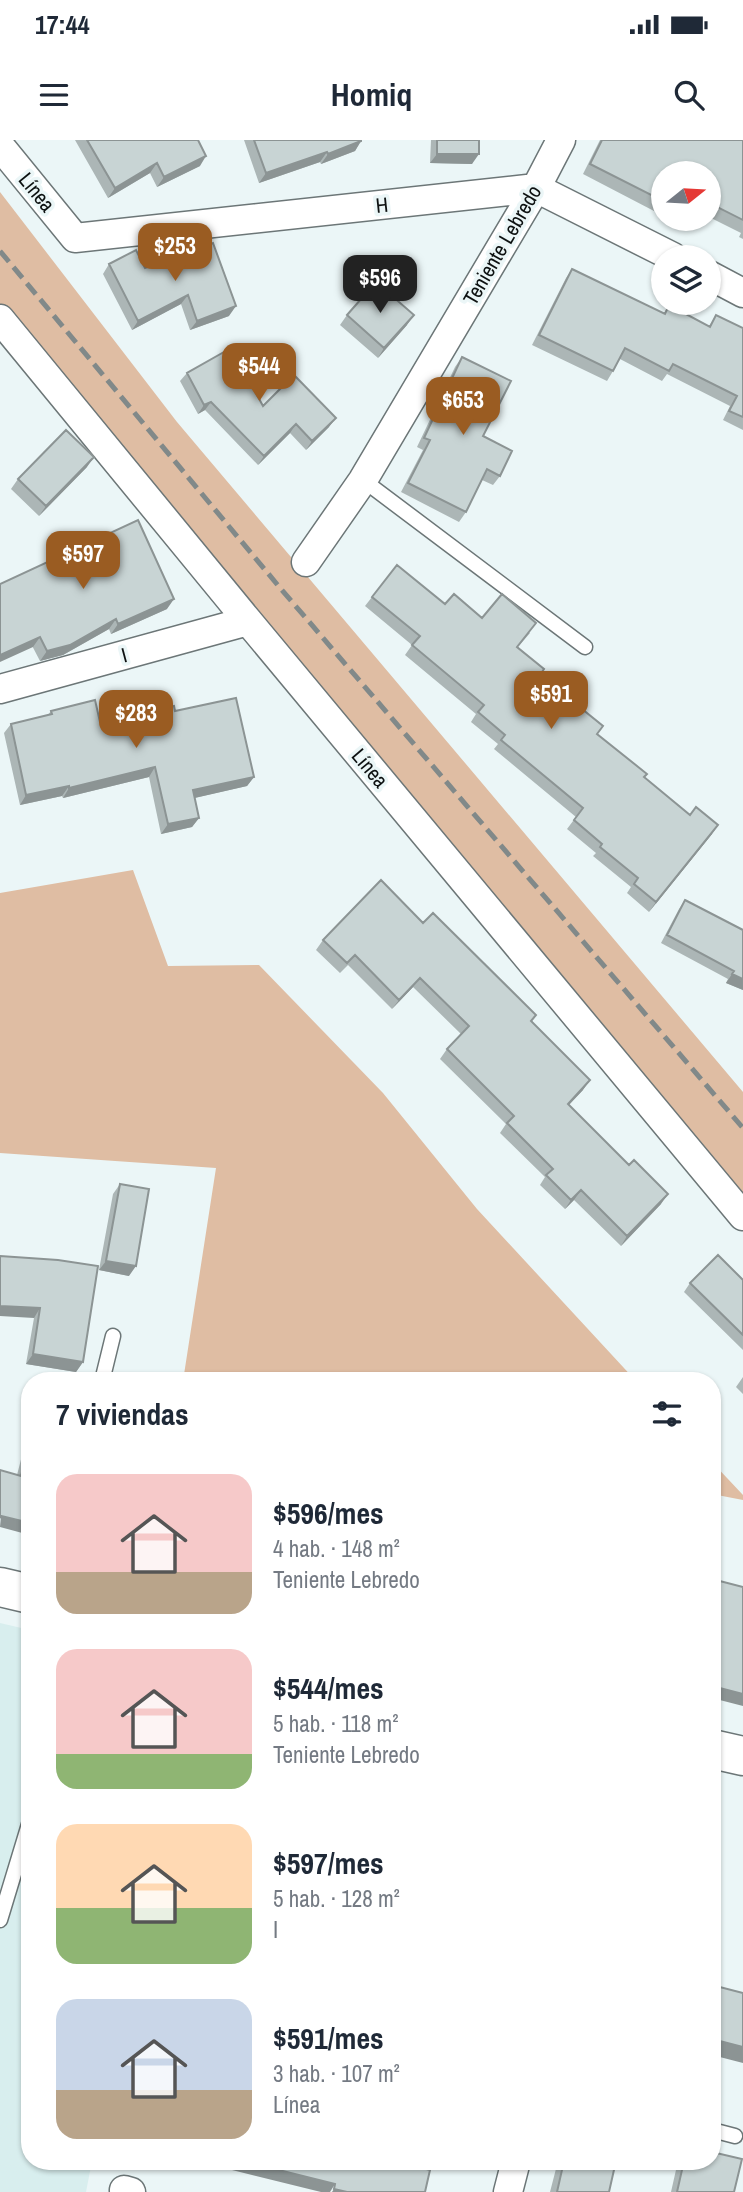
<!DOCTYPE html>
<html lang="es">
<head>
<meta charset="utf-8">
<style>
  :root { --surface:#fff; --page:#f6f6f7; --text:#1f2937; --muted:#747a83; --accent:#9a5c22 }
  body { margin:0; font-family:"Archivo Narrow",sans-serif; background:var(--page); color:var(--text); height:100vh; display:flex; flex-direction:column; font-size:26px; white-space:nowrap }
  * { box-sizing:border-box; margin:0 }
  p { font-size:23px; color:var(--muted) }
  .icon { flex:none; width:38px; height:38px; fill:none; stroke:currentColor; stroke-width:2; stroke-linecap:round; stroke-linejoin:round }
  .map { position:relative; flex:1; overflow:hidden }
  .panel { position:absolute; left:21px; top:1232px; width:700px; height:798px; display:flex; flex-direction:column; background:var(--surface); border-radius:28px; box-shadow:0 2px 5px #0004 }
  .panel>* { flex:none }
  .needle { width:46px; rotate:72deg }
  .fabs { position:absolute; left:651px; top:21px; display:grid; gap:14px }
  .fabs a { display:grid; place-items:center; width:70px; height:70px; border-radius:50%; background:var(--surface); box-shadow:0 2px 5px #0004; font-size:35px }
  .price { position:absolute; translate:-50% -60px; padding:0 16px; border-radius:14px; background:var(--accent); color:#fff; font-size:23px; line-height:46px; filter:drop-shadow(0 2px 4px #0008) }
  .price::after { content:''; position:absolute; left:50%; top:42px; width:21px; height:16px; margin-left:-10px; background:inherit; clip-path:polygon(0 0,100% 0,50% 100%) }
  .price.selected { background:#222; color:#fff }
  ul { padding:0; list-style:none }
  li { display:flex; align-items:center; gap:21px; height:175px; padding:0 35px }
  li span { display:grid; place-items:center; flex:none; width:196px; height:140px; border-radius:21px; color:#555 }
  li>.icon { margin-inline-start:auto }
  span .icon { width:84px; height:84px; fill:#fffc; stroke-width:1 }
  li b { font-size:30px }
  h2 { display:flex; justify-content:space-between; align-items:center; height:84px; padding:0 35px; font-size:30px }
  .status { display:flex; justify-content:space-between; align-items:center; height:49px; padding:0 35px; background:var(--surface); direction:ltr }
  .status svg { height:19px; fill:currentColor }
  header { display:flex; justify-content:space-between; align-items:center; height:91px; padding:0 35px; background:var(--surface); font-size:32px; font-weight:700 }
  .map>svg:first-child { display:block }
</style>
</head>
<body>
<div class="status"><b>17:44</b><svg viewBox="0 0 49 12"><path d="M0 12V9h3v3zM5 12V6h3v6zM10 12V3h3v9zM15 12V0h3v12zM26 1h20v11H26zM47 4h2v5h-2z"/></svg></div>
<header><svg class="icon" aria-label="menu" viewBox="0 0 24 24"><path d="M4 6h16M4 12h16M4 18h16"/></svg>Homiq<svg class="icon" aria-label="search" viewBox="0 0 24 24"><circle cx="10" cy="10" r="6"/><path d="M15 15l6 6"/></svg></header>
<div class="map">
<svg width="743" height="2052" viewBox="0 0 743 2052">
  <rect width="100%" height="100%" fill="#ebf6f7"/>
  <path fill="#d8eeee" d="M 0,1483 L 30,1490 L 30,2021 L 92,2021 L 86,2052 L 0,2052 Z"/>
  <path fill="#dfbda3" d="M 0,52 L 177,282 L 743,952 L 743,1085 L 0,183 Z
    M 133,730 L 168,826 L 259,825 L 383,953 L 477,1069 L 636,1241 L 183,1241 L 216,1028 L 0,1013 L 0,753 Z
    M 712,1322 L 743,1355 L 743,1360 L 712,1354 Z"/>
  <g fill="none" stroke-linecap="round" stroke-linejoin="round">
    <g stroke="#6c7677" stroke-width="17">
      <path id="lane" d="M 363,340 L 585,507
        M 102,1241 L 113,1196
        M 0,1780 L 30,1681
        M 712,1990 L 735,1996"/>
    </g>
    <g stroke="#6c7677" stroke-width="31">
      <path id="street" d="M 0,6 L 75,98 L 536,48 L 673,117
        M 709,135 L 743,153
        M 0,179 L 248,481 L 743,1076
        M 306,422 L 363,340 L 536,48 L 561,0
        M 0,549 L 248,481
        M 124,2050 L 131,2052
        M 508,2052 L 516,2021"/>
    </g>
    <g stroke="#6c7677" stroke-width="41">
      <path id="secondary" d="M 0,1447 L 30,1454
        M 712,1609 L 743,1616"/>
    </g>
    <use href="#lane" stroke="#fff" stroke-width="14"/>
    <use href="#street" stroke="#fff" stroke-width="28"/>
    <use href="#secondary" stroke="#fff" stroke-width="38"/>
    <path stroke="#818989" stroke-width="5" stroke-dasharray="14 7" stroke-linecap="butt" d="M 0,111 L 281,449 L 743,988"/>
  </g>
  <path fill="#acb6b6" d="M 75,0 L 198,0 L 200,26 L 157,47 L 150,33 L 108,58 Z
    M 244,0 L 361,0 L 361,1 L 355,11 L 321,24 L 320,22 L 259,43 Z
    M 431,0 L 479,0 L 472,24 L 430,23 Z
    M 600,0 L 743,0 L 743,99 L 739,97 L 741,93 L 709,77 L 709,33 L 663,33 L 661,60 L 654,71 L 583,34 Z
    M 109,124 L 145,128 L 229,176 L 190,190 L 181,164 L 132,190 L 103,134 Z
    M 572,129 L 664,173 L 669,165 L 709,186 L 716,175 L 743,188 L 743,290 L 723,280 L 730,266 L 667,234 L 662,241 L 620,219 L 613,231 L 607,241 L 532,205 L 566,138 Z
    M 347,175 L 407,185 L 378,218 L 340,185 Z
    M 462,217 L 483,296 L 500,336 L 493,345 L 482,340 L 466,372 L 459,382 L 401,352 L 423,310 L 417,307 L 455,227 Z
    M 187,233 L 263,266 L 329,287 L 306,310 L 290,293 L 258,325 L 205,270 L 198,274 L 180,241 Z
    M 87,327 L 39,376 L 11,349 L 18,339 Z
    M 0,444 L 167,469 L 111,494 L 109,489 L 63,515 L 40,521 Z
    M 372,457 L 445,464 L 482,478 L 530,493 L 518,507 L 540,535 L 597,594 L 644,638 L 712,694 L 649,772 L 627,753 L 631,747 L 593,716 L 596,713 L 567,689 L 576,677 L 494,609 L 498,604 L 471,582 L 476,574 L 405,515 L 412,505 L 365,466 Z
    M 51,571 L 100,582 L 175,571 L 254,637 L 247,646 L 194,658 L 199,678 L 192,687 L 161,694 L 149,637 L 63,658 L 62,656 L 20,665 L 4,593 L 11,584 L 48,575 Z
    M 685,760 L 743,790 L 743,850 L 726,843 L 728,839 L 661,803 L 679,769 Z
    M 423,783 L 532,881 L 583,950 L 569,965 L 661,1064 L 621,1106 L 574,1060 L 565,1069 L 540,1045 L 545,1037 L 500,993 L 506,984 L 440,919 L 447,909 L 461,894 L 413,847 L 392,869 L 348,825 L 340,833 L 316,810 L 323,800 Z
    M 120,1044 L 129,1136 L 99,1130 L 113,1054 Z
    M 0,1116 L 83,1222 L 76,1232 L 26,1224 L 34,1178 Z
    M 743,1140 L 743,1210 L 684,1152 L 690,1143 Z
    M 743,1237 L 743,1254 L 736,1247 Z
    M 30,1292 L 30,1394 L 26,1394 L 17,1335 L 27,1296 Z
    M 558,2021 L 616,2021 L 609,2052 L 550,2052 Z
    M 678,2021 L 712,2021 L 734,2052 L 671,2052 Z"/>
  <path fill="#8c9494" d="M 361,1 L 355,11 L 321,24 L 328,14 Z
    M 327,12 L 320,22 L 259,43 L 266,33 Z
    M 437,14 L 479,14 L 472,24 L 430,23 Z
    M 206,16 L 200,26 L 157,47 L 164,37 Z
    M 157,23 L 150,33 L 108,58 L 115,48 Z
    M 188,155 L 181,164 L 132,190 L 138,181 Z
    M 236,166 L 229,176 L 190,190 L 197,181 Z
    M 414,175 L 407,185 L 378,218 L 384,208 Z
    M 211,262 L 205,270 L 198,274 L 204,265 Z
    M 336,278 L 329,287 L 306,310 L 312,301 Z
    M 296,284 L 290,293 L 258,325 L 264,316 Z
    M 94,317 L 87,327 L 39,376 L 46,366 Z
    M 174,459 L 167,469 L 111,494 L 118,484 Z
    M 116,479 L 109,489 L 63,515 L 40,521 L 47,511 Z
    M 40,497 L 33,507 L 0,522 L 0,515 Z
    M 155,627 L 149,637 L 63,658 L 69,648 Z
    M 254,637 L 247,646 L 186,660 L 193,650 Z
    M 69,646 L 62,656 L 20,665 L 26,655 Z
    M 199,678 L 192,687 L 161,694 L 168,684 Z
    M 718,685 L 712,694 L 649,772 L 656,762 Z
    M 732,834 L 743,839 L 743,850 L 726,843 Z
    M 420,838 L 413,847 L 392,869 L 399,860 Z
    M 590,940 L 583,950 L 561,973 L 568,964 Z
    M 581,1050 L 574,1060 L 565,1069 L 571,1060 Z
    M 668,1054 L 661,1064 L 621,1106 L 627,1096 Z
    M 106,1121 L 136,1126 L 129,1136 L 99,1130 Z
    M 0,1166 L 40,1168 L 34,1178 L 0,1176 Z
    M 33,1214 L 83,1222 L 76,1232 L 26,1224 Z
    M 1,1376 L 30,1383 L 30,1394 L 26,1394 L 0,1387 Z
    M 712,1546 L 743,1554 L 743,1566 L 712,1558 Z
    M 712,1899 L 743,1907 L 743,1923 L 712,1915 Z
    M 196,2021 L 243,2021 L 335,2044 L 330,2052 L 321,2052 Z
    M 334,2049 L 347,2052 L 332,2052 Z"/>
  <path fill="#c8d4d4" stroke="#8c9494" stroke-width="2" d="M 87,0 L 198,0 L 206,16 L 164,37 L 157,23 L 115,48 Z
    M 254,0 L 361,0 L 361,1 L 328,14 L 327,12 L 266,33 Z
    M 437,0 L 479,0 L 479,14 L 437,14 Z
    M 602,0 L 743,0 L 743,80 L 709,63 L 709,33 L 663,33 L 663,56 L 661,60 L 590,24 Z
    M 213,103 L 236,166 L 197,181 L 188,155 L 138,181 L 109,124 L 136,110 L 145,128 Z
    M 572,129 L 665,174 L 669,165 L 710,187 L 716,175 L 743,188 L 743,277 L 729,271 L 737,256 L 673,224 L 669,231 L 625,208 L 613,231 L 539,195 Z
    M 376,142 L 414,175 L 384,208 L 347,175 Z
    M 231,208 L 263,266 L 294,235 L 336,278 L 312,301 L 296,284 L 264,316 L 211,262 L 204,265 L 187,233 Z
    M 462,217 L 511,241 L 483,296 L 512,311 L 500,336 L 487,329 L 466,372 L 408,343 L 430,300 L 424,298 Z
    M 66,290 L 94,317 L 46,366 L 18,339 Z
    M 138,380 L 174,459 L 118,484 L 116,479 L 70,505 L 47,511 L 40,497 L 0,515 L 0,444 Z
    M 397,425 L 445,464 L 454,454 L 482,478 L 502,454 L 536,483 L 517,507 L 544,529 L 540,535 L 603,586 L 597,594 L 647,634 L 644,637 L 690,675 L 696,667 L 718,685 L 656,762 L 634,744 L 638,738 L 600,707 L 602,704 L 574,680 L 583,668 L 501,600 L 505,595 L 478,572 L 484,565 L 412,505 L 420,496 L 372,457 Z
    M 236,558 L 254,637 L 193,650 L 199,678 L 168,684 L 155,627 L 69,648 L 69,646 L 26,655 L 11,584 L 52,574 L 51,571 L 95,560 L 100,582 L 174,566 L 175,571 Z
    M 381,740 L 423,783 L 433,773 L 536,875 L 531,881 L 590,940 L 568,964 L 629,1025 L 634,1020 L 668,1054 L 627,1096 L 581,1050 L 571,1060 L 546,1035 L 553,1029 L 507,983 L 514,976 L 447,909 L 469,886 L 420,838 L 399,860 L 355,815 L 347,823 L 323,800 Z
    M 685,760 L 743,790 L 743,839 L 732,834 L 734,831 L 667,795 Z
    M 120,1044 L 149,1049 L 136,1126 L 106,1121 Z
    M 718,1115 L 743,1140 L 743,1195 L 690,1143 Z
    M 0,1116 L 58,1120 L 98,1126 L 83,1222 L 33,1214 L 40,1168 L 0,1166 Z
    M 30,1301 L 30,1383 L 1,1376 L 0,1378 L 0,1330 L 21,1336 Z
    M 712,1439 L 743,1447 L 743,1554 L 712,1546 Z
    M 712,1845 L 743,1853 L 743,1907 L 712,1899 Z
    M 712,2012 L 742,2019 L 734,2052 L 677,2052 L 684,2021 L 712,2021 Z
    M 243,2021 L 396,2021 L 430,2030 L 425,2052 L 347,2052 L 334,2049 L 335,2044 Z
    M 564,2021 L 616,2021 L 609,2052 L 557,2052 Z"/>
  <g text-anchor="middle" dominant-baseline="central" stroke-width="7" stroke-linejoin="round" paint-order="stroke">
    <g font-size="21" fill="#0d1111" stroke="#ebf6f7">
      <text transform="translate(37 52) rotate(51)">Línea</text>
      <text transform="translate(382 65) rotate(-6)">H</text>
      <text transform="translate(502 105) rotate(-60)">Teniente Lebredo</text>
      <text transform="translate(124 515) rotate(-15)">I</text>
      <text transform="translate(370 628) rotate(50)">Línea</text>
    </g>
  </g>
</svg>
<div class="fabs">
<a><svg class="needle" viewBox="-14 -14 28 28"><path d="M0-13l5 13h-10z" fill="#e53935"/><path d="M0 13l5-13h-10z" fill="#747a83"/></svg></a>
<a><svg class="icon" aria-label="layers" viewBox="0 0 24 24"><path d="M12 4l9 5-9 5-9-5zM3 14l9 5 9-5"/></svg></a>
</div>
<b class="price" style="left:175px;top:143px">$253</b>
<b class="price selected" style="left:380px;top:175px">$596</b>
<b class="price" style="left:259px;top:263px">$544</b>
<b class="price" style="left:463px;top:297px">$653</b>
<b class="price" style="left:83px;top:451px">$597</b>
<b class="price" style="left:551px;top:591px">$591</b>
<b class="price" style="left:136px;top:610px">$283</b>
<section class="panel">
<h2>7 viviendas<svg class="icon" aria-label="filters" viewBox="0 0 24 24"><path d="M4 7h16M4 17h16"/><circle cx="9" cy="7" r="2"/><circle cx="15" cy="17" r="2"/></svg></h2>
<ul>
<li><span style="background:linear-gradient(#f6c9c9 70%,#b9a48a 0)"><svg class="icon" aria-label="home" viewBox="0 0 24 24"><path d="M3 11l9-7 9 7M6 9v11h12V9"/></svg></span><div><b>$596/mes</b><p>4 hab. · 148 m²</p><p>Teniente Lebredo</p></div></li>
<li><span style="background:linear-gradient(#f6c9c9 75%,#8fb573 0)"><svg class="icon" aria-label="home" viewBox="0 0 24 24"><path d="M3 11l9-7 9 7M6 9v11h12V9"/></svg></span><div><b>$544/mes</b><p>5 hab. · 118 m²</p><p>Teniente Lebredo</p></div></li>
<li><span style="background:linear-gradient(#ffd9b3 60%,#8fb573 0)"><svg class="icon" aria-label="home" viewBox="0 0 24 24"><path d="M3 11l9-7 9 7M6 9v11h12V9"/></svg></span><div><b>$597/mes</b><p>5 hab. · 128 m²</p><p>I</p></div></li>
<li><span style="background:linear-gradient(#c9d6e8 65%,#b9a48a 0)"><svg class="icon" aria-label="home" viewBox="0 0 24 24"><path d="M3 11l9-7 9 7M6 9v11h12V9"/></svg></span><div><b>$591/mes</b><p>3 hab. · 107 m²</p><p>Línea</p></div></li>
</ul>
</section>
</div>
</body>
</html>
